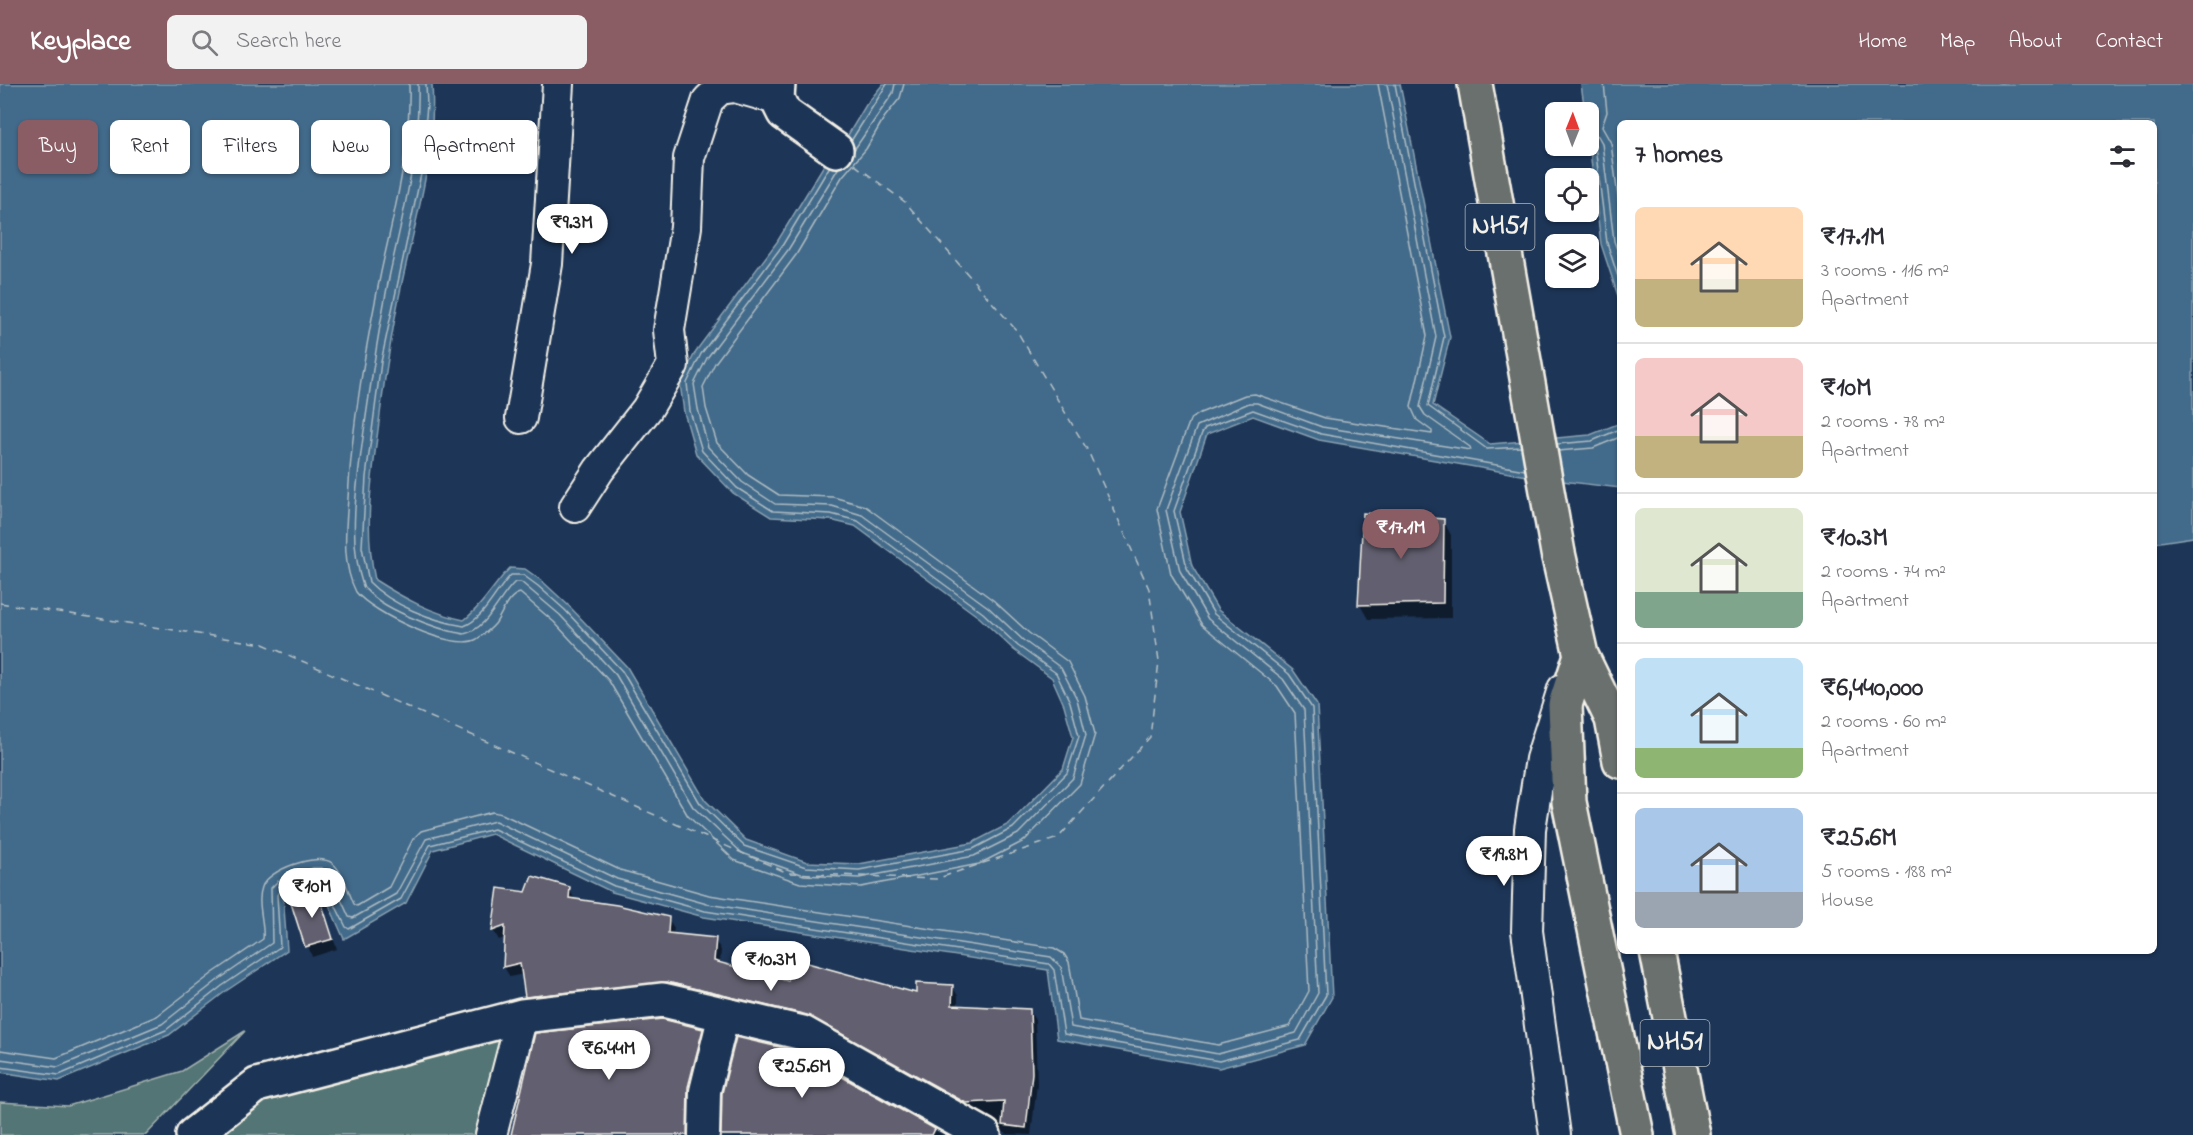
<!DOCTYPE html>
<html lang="en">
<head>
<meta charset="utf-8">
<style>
  :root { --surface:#fff; --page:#f2f2f3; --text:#2b2b33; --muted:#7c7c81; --line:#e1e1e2; --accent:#8a5d65 }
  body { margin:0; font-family:"Indie Flower",sans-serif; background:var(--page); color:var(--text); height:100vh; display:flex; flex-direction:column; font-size:22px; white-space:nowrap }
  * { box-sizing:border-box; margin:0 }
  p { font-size:20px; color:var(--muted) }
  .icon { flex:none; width:33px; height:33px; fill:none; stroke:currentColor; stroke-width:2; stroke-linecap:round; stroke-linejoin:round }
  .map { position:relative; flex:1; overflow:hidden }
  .sheet { position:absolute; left:1617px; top:36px; width:540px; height:834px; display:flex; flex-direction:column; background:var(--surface); border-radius:9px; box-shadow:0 2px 4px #0004 }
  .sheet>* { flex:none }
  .banner { position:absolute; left:18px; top:36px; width:570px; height:54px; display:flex; gap:12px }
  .needle { width:39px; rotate:1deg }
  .fabs { position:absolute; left:1545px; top:18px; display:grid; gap:12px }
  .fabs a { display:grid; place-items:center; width:54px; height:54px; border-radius:9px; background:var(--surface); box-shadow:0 2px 4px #0004; font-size:30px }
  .price { position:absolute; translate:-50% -51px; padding:0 14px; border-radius:21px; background:#fff; color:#222; font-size:20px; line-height:39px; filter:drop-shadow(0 2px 3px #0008) }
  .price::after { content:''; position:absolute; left:50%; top:36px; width:18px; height:14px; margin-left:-9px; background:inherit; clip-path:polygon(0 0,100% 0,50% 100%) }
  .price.selected { background:var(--accent); color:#fff }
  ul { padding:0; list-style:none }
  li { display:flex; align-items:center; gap:18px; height:150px; padding:0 18px }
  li+li { border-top:2px solid var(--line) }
  li span { display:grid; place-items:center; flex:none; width:168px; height:120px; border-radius:9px; color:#555 }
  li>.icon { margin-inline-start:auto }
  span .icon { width:72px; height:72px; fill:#fffc; stroke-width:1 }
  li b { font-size:26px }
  h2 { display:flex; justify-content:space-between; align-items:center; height:72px; padding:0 18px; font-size:26px }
  .chip { padding:0 21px; border-radius:9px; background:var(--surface); box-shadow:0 2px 4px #0004; font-size:21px; line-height:54px }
  .chip.selected { background:var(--accent); color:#fff }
  header { display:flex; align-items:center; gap:36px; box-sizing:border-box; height:84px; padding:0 30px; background:var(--accent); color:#fff }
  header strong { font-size:28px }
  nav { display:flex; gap:33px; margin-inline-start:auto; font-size:21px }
  .search { width:420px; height:54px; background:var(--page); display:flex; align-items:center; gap:15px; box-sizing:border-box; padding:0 21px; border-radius:9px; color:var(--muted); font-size:22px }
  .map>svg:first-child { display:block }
</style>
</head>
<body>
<header>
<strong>Keyplace</strong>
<div class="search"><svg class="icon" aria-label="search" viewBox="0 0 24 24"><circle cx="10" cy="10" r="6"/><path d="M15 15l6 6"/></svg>Search here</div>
<nav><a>Home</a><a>Map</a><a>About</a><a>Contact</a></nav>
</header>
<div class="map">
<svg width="2193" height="1051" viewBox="0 0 2193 1051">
  <rect width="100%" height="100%" fill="#1d3557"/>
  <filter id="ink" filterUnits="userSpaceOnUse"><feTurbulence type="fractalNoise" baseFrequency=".0167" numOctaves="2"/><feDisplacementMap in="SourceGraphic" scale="12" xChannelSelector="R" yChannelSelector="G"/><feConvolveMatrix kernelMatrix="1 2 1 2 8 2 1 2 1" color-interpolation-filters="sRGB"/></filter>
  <g filter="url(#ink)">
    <path fill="#527475" stroke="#a3b2ae" stroke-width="1.5" d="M 522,932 L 491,1051 L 193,1051 L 257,1001 Z
      M 245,947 L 146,1051 L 0,1051 L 0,1018 L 68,1022 L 182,987 Z"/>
    <path fill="#426a8a" stroke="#89a0b0" stroke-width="1.5" d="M 0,0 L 432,0 C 436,60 421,118 407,176 C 394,232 385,289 378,346 C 371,398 364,445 375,496 C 403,514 431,529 464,536 C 483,522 493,501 510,484 L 525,485 L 542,497 L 569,522 L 627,583 L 705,716 L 746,756 L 807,778 L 859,780 L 972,759 L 1009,740 L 1063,685 L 1073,653 L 1064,621 L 1052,594 L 1014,566 L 980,534 L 855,442 L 830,436 L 771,433 L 733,409 L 696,370 L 684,328 L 680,299 L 696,267 L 777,158 L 824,81 L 848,51 L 866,21 L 883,0 L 1400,0 L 1450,253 L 1433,321 L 1490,360 L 1590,351 L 1620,339 L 1620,404 L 1545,395 L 1319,356 L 1253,332 L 1207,350 L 1180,428 L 1192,482 L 1218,526 L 1293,586 L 1317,621 L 1332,913 L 1305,961 L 1219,984 L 1057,955 L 1048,886 L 704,833 L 612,808 L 492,750 L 433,766 L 406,819 L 344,855 L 318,796 L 283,810 L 287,866 L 226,907 L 169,951 L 59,997 L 0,988 Z
      M 1581,0 L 2193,0 L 2193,453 L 2154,459 L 2154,39 L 1620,39 L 1620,218 L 1601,160 L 1589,58 L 1588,28 L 1585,28 Z"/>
    <path fill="#0007" fill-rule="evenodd" d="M 1443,436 L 1451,451 L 1451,534 L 1368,535 L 1360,521 Z
      M 569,804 L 575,816 L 668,834 L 674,844 L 673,851 L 715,856 L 721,866 L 720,880 L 789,899 L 917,911 L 952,902 L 958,912 L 958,923 L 1029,926 L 1035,936 L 1037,1000 L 1031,1051 L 1007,1050 L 814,940 L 532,922 L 526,912 L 523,890 L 510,893 L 504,883 L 506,853 L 499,856 L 493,846 L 527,810 ZM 512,838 L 513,841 L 499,846 L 499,843 Z
      M 317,809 L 337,865 L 312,873 L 292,817 Z
      M 702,946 L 707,956 L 692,1051 L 513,1051 Z
      M 796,968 L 943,1051 L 723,1051 Z"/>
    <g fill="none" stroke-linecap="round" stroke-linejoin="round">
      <path stroke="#adbbc2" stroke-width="1.5" d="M 409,0 C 411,66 395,124 381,188 C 366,262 352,338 348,414 C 346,444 341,479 356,508 C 371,528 454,569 477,555 C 483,551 490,546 495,540 C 502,531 507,512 520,509 L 554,538 L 609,597 L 688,732 L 734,776 L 800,799 L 861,803 L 979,780 L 1024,757 L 1080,700 L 1095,650 L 1085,612 L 1068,578 L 1029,549 L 993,516 L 865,422 L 833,413 L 779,411 L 748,391 L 717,359 L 706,324 L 703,303 L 715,279 L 796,171 L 842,93 L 866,65 L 884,34 L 900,14 L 904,0
        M 418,0 C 420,66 404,126 390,189 C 378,246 370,303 362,361 C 356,407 348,457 363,502 C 378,524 438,546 464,550 C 488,545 498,514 515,498 L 521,498 L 560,531 L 616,591 L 693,723 L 742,769 L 804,791 L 859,794 L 974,772 L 1018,750 L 1073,694 L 1086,651 L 1077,615 L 1061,584 L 1023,556 L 988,523 L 862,431 L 832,422 L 775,420 L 742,398 L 708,363 L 698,325 L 694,300 L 707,274 L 788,166 L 839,83
        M 426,0 L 427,21 L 421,90 L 381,278 L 366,393 L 362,463 L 369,498 C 391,521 433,537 464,542 C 485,534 495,507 511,491 L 523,491 L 538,502 L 565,526 L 622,587 L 700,719 L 744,762 L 806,783 L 859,786 L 973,765 L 1013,744 L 1067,689 L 1079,652 L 1070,618 L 1056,589 L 1018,562 L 983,529 L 858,437 L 831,430 L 773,427 L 737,404 L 702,367 L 690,327 L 687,299 L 701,270 L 782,162 L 830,82
        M 1395,0 L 1444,253 L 1428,322 L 1487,365 L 1521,363
        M 1604,0 L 1607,28 L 1602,43 L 1611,59 L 1620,129
        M 1588,48 L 1598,52 L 1602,59 L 1614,157 L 1620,174
        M 1588,56 L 1595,62 L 1607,159 L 1620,199
        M 851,57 L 887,0
        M 854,66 L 893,9 L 895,0
        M 1557,360 L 1592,357 L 1620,345
        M 1558,367 L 1593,364 L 1620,353
        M 0,966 L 56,974 L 157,932 L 213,889 L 263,855 C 265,839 256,819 262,803 C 267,786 317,768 332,779 C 343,787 348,808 354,820 L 357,822 L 389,803 L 413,755 L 421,747 L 492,728 L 502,730 L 620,786 L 709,811 L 1054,864 L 1064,870 L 1069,878 L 1079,936 L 1218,961 L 1290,942 L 1309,907 L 1295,629 L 1277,602 L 1202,541 L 1171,490 L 1157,425 L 1190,336 L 1200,329 L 1245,311 L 1255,310 L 1325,334 L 1432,350 L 1432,347 L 1417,336 L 1411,323 L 1427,252 L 1378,0
        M 0,975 L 58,983 L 162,940 L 218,896 L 272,859 L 271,804 L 278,797 L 313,784 L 322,784 L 329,789 L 349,833 L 353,834 L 396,810 L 426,755 L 495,737 L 617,795 L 707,820 L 1051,873 L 1061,883 L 1071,943 L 1218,970 L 1296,949 L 1318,909 L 1304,626 L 1283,595 L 1208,535 L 1180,487 L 1166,426 L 1197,342 L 1249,319 L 1257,319 L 1322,343 L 1471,366 L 1470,363 L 1425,331 L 1420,323 L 1436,253 L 1387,0
        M 0,983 L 59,991 L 166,946 L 222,902 L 280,863 L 277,811 L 280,805 L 315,791 L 321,792 L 346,843 L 349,845 L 401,815 L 430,761 L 494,745 L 614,802 L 705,827 L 1049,880 L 1054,886 L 1064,950 L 1219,977 L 1300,956 L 1326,911 L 1312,624 L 1289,590 L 1214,530 L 1187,484 L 1174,427 L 1202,349 L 1205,344 L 1253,326 L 1321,350 L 1525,386"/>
      <path stroke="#b6c2c7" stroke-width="1.5" stroke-dasharray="8 6" stroke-linecap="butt" d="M 0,519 L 263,560 L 788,789 L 936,795 L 1058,754 L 1150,653 L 1159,577 L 1149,505 L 1088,367 L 1017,247 L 905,118 L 847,75"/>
    </g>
    <path fill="#625e70" stroke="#f4f1e8" stroke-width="1.5" d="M 1363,429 L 1444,435 L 1443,519 L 1358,521 Z
      M 532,792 L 570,803 L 569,814 L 617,821 L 669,833 L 668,849 L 716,854 L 714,877 L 788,897 L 793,875 L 916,909 L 916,899 L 953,901 L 952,921 L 1030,925 L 1032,989 L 1026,1044 L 1002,1041 L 1004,1017 L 966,1019 L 807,931 L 667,898 L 525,913 L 520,879 L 503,883 L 505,842 L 492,847 L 498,804 L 526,808 Z
      M 318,808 L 333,855 L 305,863 L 290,816 Z
      M 662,935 L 703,945 L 688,1003 L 687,1051 L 511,1051 L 535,949 Z
      M 736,953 L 796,967 L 935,1045 L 932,1051 L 721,1051 L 722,1009 Z"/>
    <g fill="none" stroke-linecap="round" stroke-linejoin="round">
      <g stroke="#f4f1e8" stroke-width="34">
        <path id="minor" d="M 521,334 L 547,180 L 558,0
          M 575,423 L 599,386 L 647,325 L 673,281 L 669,246 L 686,143 L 689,74 L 708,16 L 720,5 L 735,3 L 777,15
          M 491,1051 L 522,932
          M 704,1051 L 705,1007 L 724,930
          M 1555,1051 L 1527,847 L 1530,745 L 1541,675 L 1563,605"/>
      </g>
      <g stroke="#f4f1e8" stroke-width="38">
        <path id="tertiary" d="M 778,0 L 777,15 L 784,29 L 836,66
          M 193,1051 L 257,1001 L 522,932 L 663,916 L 803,949 L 984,1051"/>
      </g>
      <g stroke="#f4f1e8" stroke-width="38">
        <path id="trunk" d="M 1475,0 L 1558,469 L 1581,571 L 1612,635 L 1620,677
          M 1581,571 L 1565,621 L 1569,718 L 1637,1051
          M 1657,867 L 1693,1051"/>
      </g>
      <use href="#minor" stroke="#1d3557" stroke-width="30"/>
      <use href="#tertiary" stroke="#1d3557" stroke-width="33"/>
      <use href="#trunk" stroke="#6b706d" stroke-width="33"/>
    </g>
  </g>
  <g text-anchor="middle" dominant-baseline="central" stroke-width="4.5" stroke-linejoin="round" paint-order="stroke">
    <g fill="#1d3557" stroke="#b4b9bc" stroke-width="1.5">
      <rect x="1465.5" y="120" width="69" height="46" rx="4.5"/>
      <rect x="1640.5" y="936" width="69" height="46" rx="4.5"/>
    </g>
    <g font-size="26" font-weight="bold" fill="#f4f1e8">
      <text x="1500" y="143">NH51</text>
      <text x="1675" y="959">NH51</text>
    </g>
  </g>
</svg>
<div class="fabs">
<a><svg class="needle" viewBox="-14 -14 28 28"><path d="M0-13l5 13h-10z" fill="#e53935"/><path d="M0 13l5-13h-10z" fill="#7c7c81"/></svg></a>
<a><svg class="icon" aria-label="locate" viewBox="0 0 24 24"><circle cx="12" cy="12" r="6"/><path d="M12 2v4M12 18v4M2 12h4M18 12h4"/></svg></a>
<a><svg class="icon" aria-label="layers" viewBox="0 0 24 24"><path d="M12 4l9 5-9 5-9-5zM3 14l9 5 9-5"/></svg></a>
</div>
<b class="price" style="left:572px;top:171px">₹9.3M</b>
<b class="price selected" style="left:1401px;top:476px">₹17.1M</b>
<b class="price" style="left:1504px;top:803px">₹19.8M</b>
<b class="price" style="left:312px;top:835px">₹10M</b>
<b class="price" style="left:771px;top:908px">₹10.3M</b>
<b class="price" style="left:609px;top:997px">₹6.44M</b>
<b class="price" style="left:802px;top:1015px">₹25.6M</b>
<div class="banner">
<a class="chip selected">Buy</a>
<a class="chip">Rent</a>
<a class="chip">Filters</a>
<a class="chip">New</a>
<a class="chip">Apartment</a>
</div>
<section class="sheet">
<h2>7 homes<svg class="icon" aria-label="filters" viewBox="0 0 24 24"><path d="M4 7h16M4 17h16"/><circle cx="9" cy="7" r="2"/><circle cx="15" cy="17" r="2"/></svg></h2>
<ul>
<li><span style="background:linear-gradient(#ffd9b3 60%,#c2b280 0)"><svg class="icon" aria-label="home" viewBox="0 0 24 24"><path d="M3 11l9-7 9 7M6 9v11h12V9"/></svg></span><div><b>₹17.1M</b><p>3 rooms · 116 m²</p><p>Apartment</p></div></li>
<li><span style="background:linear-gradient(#f6c9c9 65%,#c2b280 0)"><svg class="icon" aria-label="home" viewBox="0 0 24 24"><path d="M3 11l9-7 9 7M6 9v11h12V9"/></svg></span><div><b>₹10M</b><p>2 rooms · 78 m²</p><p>Apartment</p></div></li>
<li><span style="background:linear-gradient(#dfe7d0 70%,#7fa58c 0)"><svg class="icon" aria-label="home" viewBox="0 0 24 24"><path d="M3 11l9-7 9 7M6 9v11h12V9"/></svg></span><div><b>₹10.3M</b><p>2 rooms · 74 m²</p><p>Apartment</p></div></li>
<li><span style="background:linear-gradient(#bfe0f5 75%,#8fb573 0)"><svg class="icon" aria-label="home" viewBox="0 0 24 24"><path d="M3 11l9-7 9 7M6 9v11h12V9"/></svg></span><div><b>₹6,440,000</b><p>2 rooms · 60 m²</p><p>Apartment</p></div></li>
<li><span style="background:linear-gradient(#a9c7e8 70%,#9aa5b1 0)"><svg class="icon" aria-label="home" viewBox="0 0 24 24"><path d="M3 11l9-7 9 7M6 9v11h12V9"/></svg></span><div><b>₹25.6M</b><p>5 rooms · 188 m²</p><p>House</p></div></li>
</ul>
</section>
</div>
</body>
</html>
